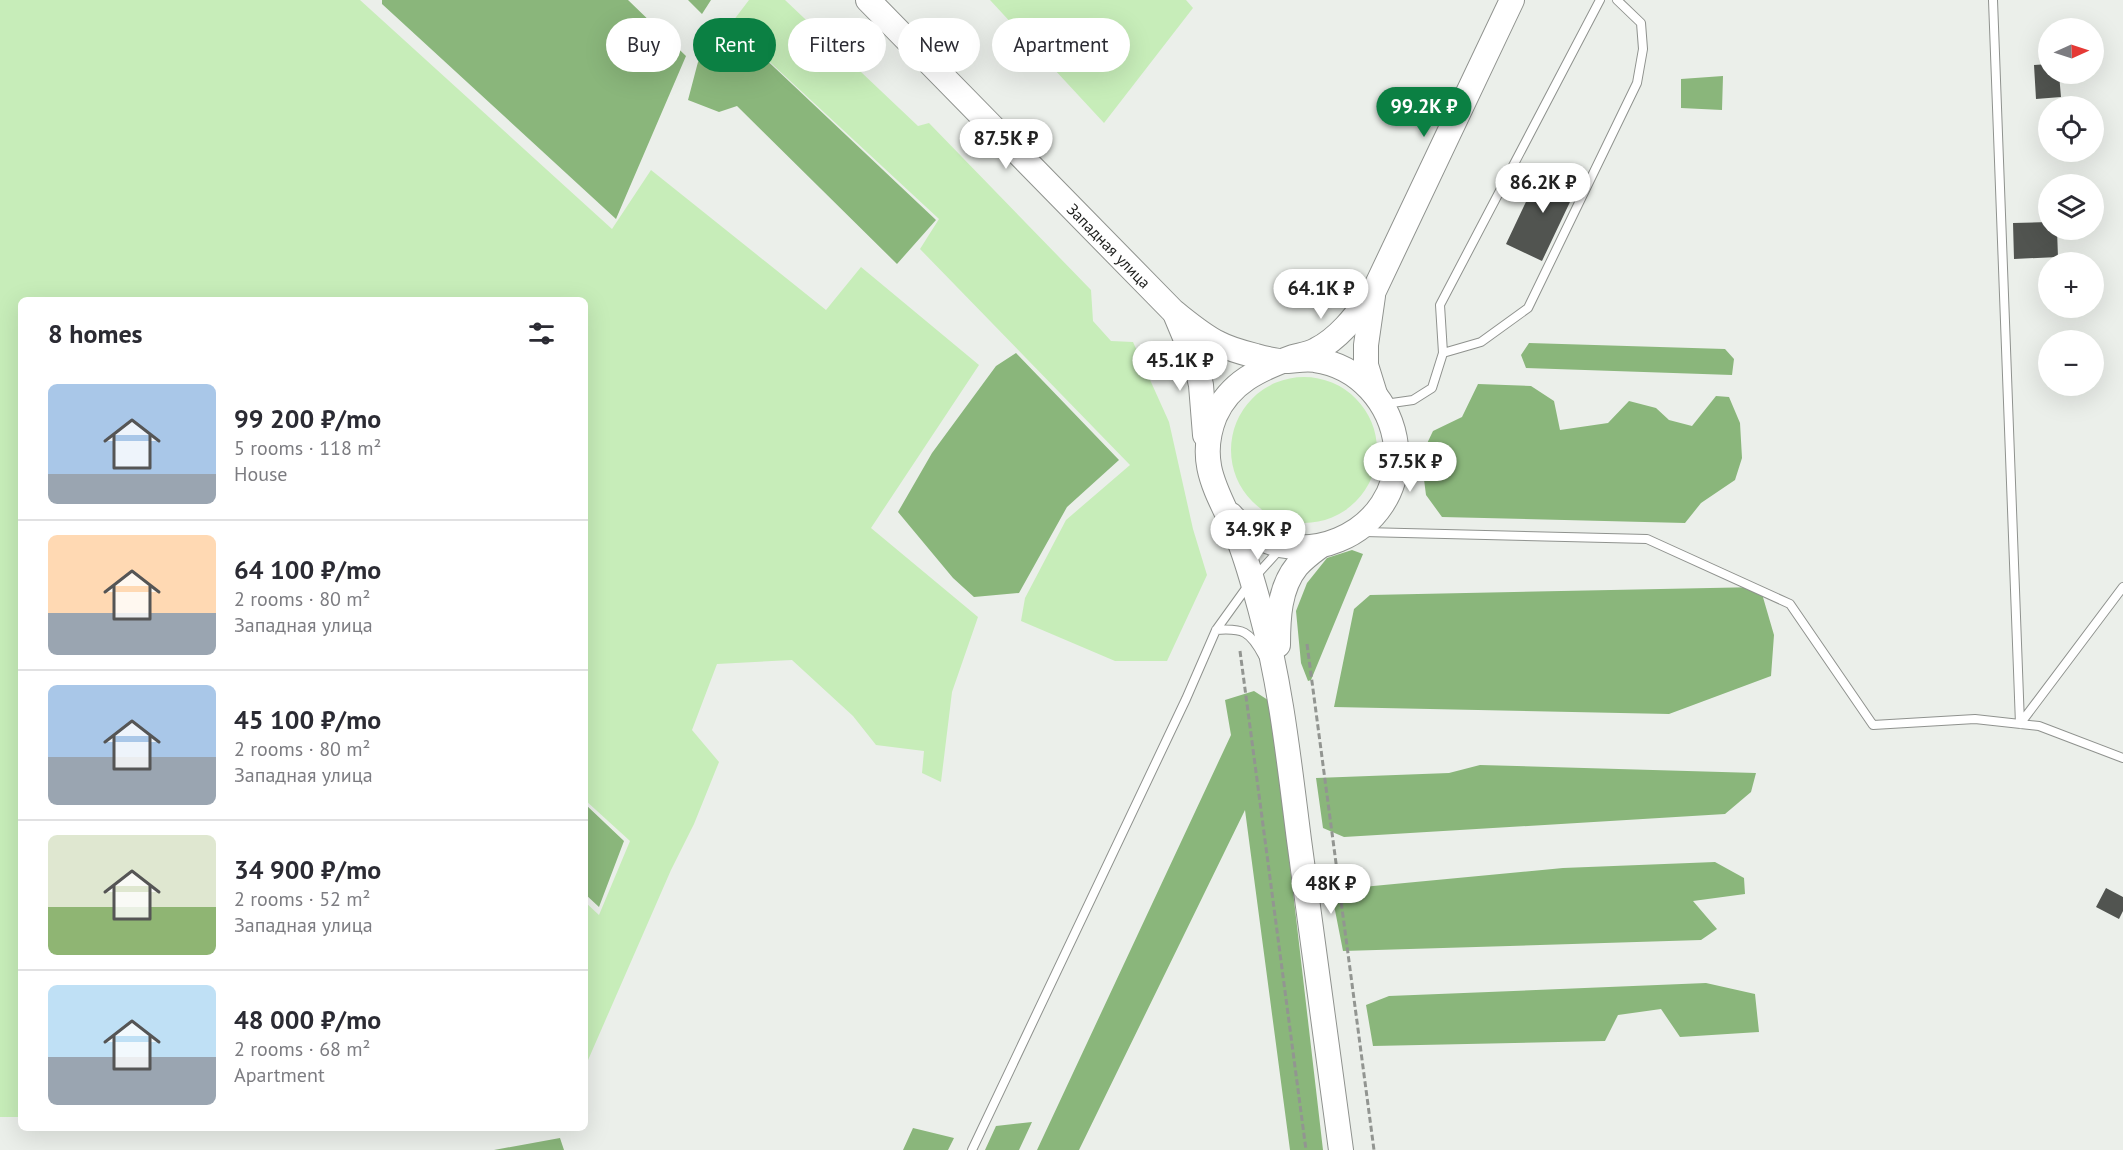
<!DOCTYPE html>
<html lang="en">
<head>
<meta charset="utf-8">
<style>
  :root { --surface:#fff; --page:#f2f2f3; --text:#2b2b33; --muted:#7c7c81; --line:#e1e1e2; --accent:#0b8043 }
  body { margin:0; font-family:"PT Sans",sans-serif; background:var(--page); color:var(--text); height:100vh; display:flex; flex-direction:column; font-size:22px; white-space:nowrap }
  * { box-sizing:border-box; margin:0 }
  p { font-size:20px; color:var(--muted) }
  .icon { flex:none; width:33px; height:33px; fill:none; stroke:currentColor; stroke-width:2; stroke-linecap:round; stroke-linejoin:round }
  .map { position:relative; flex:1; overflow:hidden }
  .panel { position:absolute; left:18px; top:297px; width:570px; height:834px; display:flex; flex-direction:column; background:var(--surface); border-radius:9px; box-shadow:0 6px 24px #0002 }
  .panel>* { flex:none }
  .guide { position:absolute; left:606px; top:18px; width:570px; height:54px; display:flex; gap:12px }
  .needle { width:39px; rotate:87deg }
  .buttons { position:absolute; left:2038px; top:18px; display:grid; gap:12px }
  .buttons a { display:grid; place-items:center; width:66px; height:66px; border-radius:50%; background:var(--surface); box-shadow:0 6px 24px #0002; font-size:30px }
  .price { position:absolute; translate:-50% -51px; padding:0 14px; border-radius:21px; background:#fff; color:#222; font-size:20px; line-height:39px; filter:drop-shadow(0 2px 3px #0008) }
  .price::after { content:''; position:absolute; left:50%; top:36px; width:18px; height:14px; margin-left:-9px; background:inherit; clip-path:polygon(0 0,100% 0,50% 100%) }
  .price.current { background:var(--accent); color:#fff }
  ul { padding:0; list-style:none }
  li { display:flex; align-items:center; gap:18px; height:150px; padding:0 30px }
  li+li { border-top:2px solid var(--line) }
  li span { display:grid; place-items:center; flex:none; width:168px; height:120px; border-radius:9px; color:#555 }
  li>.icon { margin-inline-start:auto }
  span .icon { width:72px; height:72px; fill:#fffc; stroke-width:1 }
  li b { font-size:26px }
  h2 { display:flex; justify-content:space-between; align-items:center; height:72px; padding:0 30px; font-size:26px }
  .chip { padding:0 21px; border-radius:27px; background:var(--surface); box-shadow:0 6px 24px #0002; font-size:21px; line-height:54px }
  .chip.current { background:var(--accent); color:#fff }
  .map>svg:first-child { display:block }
</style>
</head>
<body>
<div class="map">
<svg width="2123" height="1150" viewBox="0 0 2123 1150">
  <rect width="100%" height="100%" fill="#ebefea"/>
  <path fill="#c7edb9" d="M 0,0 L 360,0 L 612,229 L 651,170 L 826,310 L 861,267 L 979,365 L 871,528 L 978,617 L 952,692 L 941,782 L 922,773 L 924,751 L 876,745 L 853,716 L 792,660 L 717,664 L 692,730 L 719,762 L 694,824 L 671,870 L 585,1067 L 585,902 L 599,915 L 630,841 L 585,800 L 585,300 L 21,300 L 21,1117 L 0,1117 Z
    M 749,0 L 785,0 L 918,126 L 929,123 L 1091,290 L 1093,321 L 1111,341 L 1133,342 L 1169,422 L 1193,529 L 1207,575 L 1167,661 L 1115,661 L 1021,621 L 1025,598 L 1066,520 L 1130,465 L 920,249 L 939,219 L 730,25 Z
    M 990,0 L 1186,0 L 1193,8 L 1104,123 Z
    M1231 450a73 73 0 1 1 146 0a73 73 0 1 1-146 0Z"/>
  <path fill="#8ab67b" d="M 382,0 L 628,0 L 686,56 L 616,219 L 382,4 Z
    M 688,0 L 711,0 L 702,14 Z
    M 723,19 L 936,220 L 897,264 L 737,106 L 719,112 L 688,100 L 698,62 Z
    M 1723,76 L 1722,110 L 1681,108 L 1681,79 Z
    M 1529,343 L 1725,349 L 1734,359 L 1732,375 L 1526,368 L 1521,355 Z
    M 1016,353 L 1119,460 L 1067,507 L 1019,593 L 974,597 L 953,578 L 898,512 L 932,453 L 996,366 Z
    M 1478,384 L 1531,386 L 1554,401 L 1560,430 L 1608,423 L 1629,401 L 1656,408 L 1669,420 L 1692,426 L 1716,396 L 1729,397 L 1740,423 L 1742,458 L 1735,480 L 1701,503 L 1685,523 L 1442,517 L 1426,495 L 1421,456 L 1433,431 L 1462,417 Z
    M 1352,550 L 1363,554 L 1311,680 L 1308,681 L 1301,663 L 1296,611 L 1307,583 L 1327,558 Z
    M 1760,587 L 1774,635 L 1771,676 L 1669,714 L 1334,707 L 1354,609 L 1370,595 Z
    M 1254,691 L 1271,702 L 1323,1150 L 1290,1150 L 1245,810 L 1079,1150 L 1037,1150 L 1231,735 L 1225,700 Z
    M 1480,765 L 1756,773 L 1751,792 L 1725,814 L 1344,837 L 1323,828 L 1316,778 L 1449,773 Z
    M 585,804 L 624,841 L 599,907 L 585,894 Z
    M 1715,862 L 1744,878 L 1745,894 L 1693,901 L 1717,929 L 1701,940 L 1343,951 L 1331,890 L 1563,868 Z
    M 1706,983 L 1755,994 L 1759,1032 L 1680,1037 L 1661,1009 L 1618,1015 L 1605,1041 L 1373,1046 L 1366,1005 L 1389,996 Z
    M 1032,1122 L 1019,1150 L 985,1150 L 996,1126 Z
    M 913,1128 L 954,1138 L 948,1150 L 903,1150 Z
    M 560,1138 L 564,1150 L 494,1150 Z"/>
  <path fill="#515450" d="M 2049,64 L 2049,74 L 2059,74 L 2061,97 L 2036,99 L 2034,65 Z
    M 1543,166 L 1579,183 L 1542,261 L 1506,244 Z
    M 2049,222 L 2049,230 L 2057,230 L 2058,257 L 2014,259 L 2013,223 Z
    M 2106,888 L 2123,897 L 2123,911 L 2119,919 L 2096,907 Z"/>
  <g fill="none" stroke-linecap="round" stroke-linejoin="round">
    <g stroke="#8f928e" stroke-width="10">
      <path id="lane" d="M 1993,0 L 2020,724
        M 1443,353 L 1481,342 L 1528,308 L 1637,83 L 1643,49 L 1641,23 L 1617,0
        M 1385,404 L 1413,400 L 1432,388 L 1443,353 L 1440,305 L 1600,0
        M 1364,532 L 1647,539 L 1790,604 L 1873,725 L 1975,719 L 2039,726 L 2123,758
        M 1216,630 C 1243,628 1250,631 1263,656
        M 2020,724 L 2123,587
        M 972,1150 L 1186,699 L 1216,630 L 1252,580 L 1282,547"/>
    </g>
    <g stroke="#8f928e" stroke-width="26">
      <g id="secondary">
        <path id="s1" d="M 868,0 L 1173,311 C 1187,322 1202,335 1218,343 C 1229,349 1244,353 1256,356 C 1263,358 1272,360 1279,361 C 1291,362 1303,358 1315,360 C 1359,366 1391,403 1396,446 C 1405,536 1289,583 1231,515"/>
        <path d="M 1373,296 L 1366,345 L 1366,365 L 1375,394"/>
        <path d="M 1176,316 L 1196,364 L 1201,385 L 1205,435"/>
        <path d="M 1278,645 C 1278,619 1279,588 1297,566 C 1303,559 1311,553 1319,547"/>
        <path d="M 1341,1150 C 1327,1047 1313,943 1299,840 C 1289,762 1281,684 1260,608 C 1254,586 1248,564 1240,543 C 1223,498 1194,468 1215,416 C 1230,382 1260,369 1293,357 C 1300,355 1309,354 1316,350 C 1340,338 1357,314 1373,293 L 1512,0"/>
      </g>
    </g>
    <path stroke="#929591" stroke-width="3" stroke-dasharray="6 3" stroke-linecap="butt" d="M 1307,644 L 1374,1150
      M 1240,651 L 1306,1150"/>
    <use href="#lane" stroke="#fff" stroke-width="8"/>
    <use href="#secondary" stroke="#fff" stroke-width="24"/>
  </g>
  <g text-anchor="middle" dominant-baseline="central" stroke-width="6" stroke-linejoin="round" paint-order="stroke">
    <g font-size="16" fill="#1e1f1d" stroke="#f9fcf8">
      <text stroke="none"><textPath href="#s1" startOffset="344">Западная улица</textPath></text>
    </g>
  </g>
</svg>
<div class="buttons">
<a><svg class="needle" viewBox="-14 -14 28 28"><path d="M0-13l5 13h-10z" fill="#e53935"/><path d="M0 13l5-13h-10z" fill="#7c7c81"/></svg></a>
<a><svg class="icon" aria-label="locate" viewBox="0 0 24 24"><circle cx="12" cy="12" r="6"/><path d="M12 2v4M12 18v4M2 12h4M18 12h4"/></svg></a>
<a><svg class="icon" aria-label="layers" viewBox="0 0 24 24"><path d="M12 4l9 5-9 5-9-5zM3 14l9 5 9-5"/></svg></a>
<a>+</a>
<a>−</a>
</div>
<b class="price current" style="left:1424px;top:138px">99.2K ₽</b>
<b class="price" style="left:1006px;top:170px">87.5K ₽</b>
<b class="price" style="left:1543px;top:214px">86.2K ₽</b>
<b class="price" style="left:1321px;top:320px">64.1K ₽</b>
<b class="price" style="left:1180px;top:392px">45.1K ₽</b>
<b class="price" style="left:1410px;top:493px">57.5K ₽</b>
<b class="price" style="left:1258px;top:561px">34.9K ₽</b>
<b class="price" style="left:1331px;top:915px">48K ₽</b>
<div class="guide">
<a class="chip">Buy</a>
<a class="chip current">Rent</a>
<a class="chip">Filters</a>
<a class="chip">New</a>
<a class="chip">Apartment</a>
</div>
<section class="panel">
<h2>8 homes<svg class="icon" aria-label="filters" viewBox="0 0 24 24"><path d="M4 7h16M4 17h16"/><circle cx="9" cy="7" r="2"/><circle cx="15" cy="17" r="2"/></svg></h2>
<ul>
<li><span style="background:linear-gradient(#a9c7e8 75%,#9aa5b1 0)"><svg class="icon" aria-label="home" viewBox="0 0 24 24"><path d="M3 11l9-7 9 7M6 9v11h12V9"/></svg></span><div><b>99 200 ₽/mo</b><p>5 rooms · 118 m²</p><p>House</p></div></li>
<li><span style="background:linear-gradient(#ffd9b3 65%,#9aa5b1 0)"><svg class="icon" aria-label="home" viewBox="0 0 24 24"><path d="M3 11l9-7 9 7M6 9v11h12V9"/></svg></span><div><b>64 100 ₽/mo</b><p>2 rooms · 80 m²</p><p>Западная улица</p></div></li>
<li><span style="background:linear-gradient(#a9c7e8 60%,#9aa5b1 0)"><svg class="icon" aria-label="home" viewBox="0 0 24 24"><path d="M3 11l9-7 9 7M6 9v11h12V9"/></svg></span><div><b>45 100 ₽/mo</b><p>2 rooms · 80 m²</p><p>Западная улица</p></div></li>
<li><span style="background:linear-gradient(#dfe7d0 60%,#8fb573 0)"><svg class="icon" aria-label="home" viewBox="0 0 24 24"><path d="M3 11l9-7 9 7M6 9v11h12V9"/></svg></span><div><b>34 900 ₽/mo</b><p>2 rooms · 52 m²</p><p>Западная улица</p></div></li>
<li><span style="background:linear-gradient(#bfe0f5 60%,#9aa5b1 0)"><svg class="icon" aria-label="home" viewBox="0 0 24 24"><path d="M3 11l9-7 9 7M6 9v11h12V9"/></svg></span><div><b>48 000 ₽/mo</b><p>2 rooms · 68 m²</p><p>Apartment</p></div></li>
</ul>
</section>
</div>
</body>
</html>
